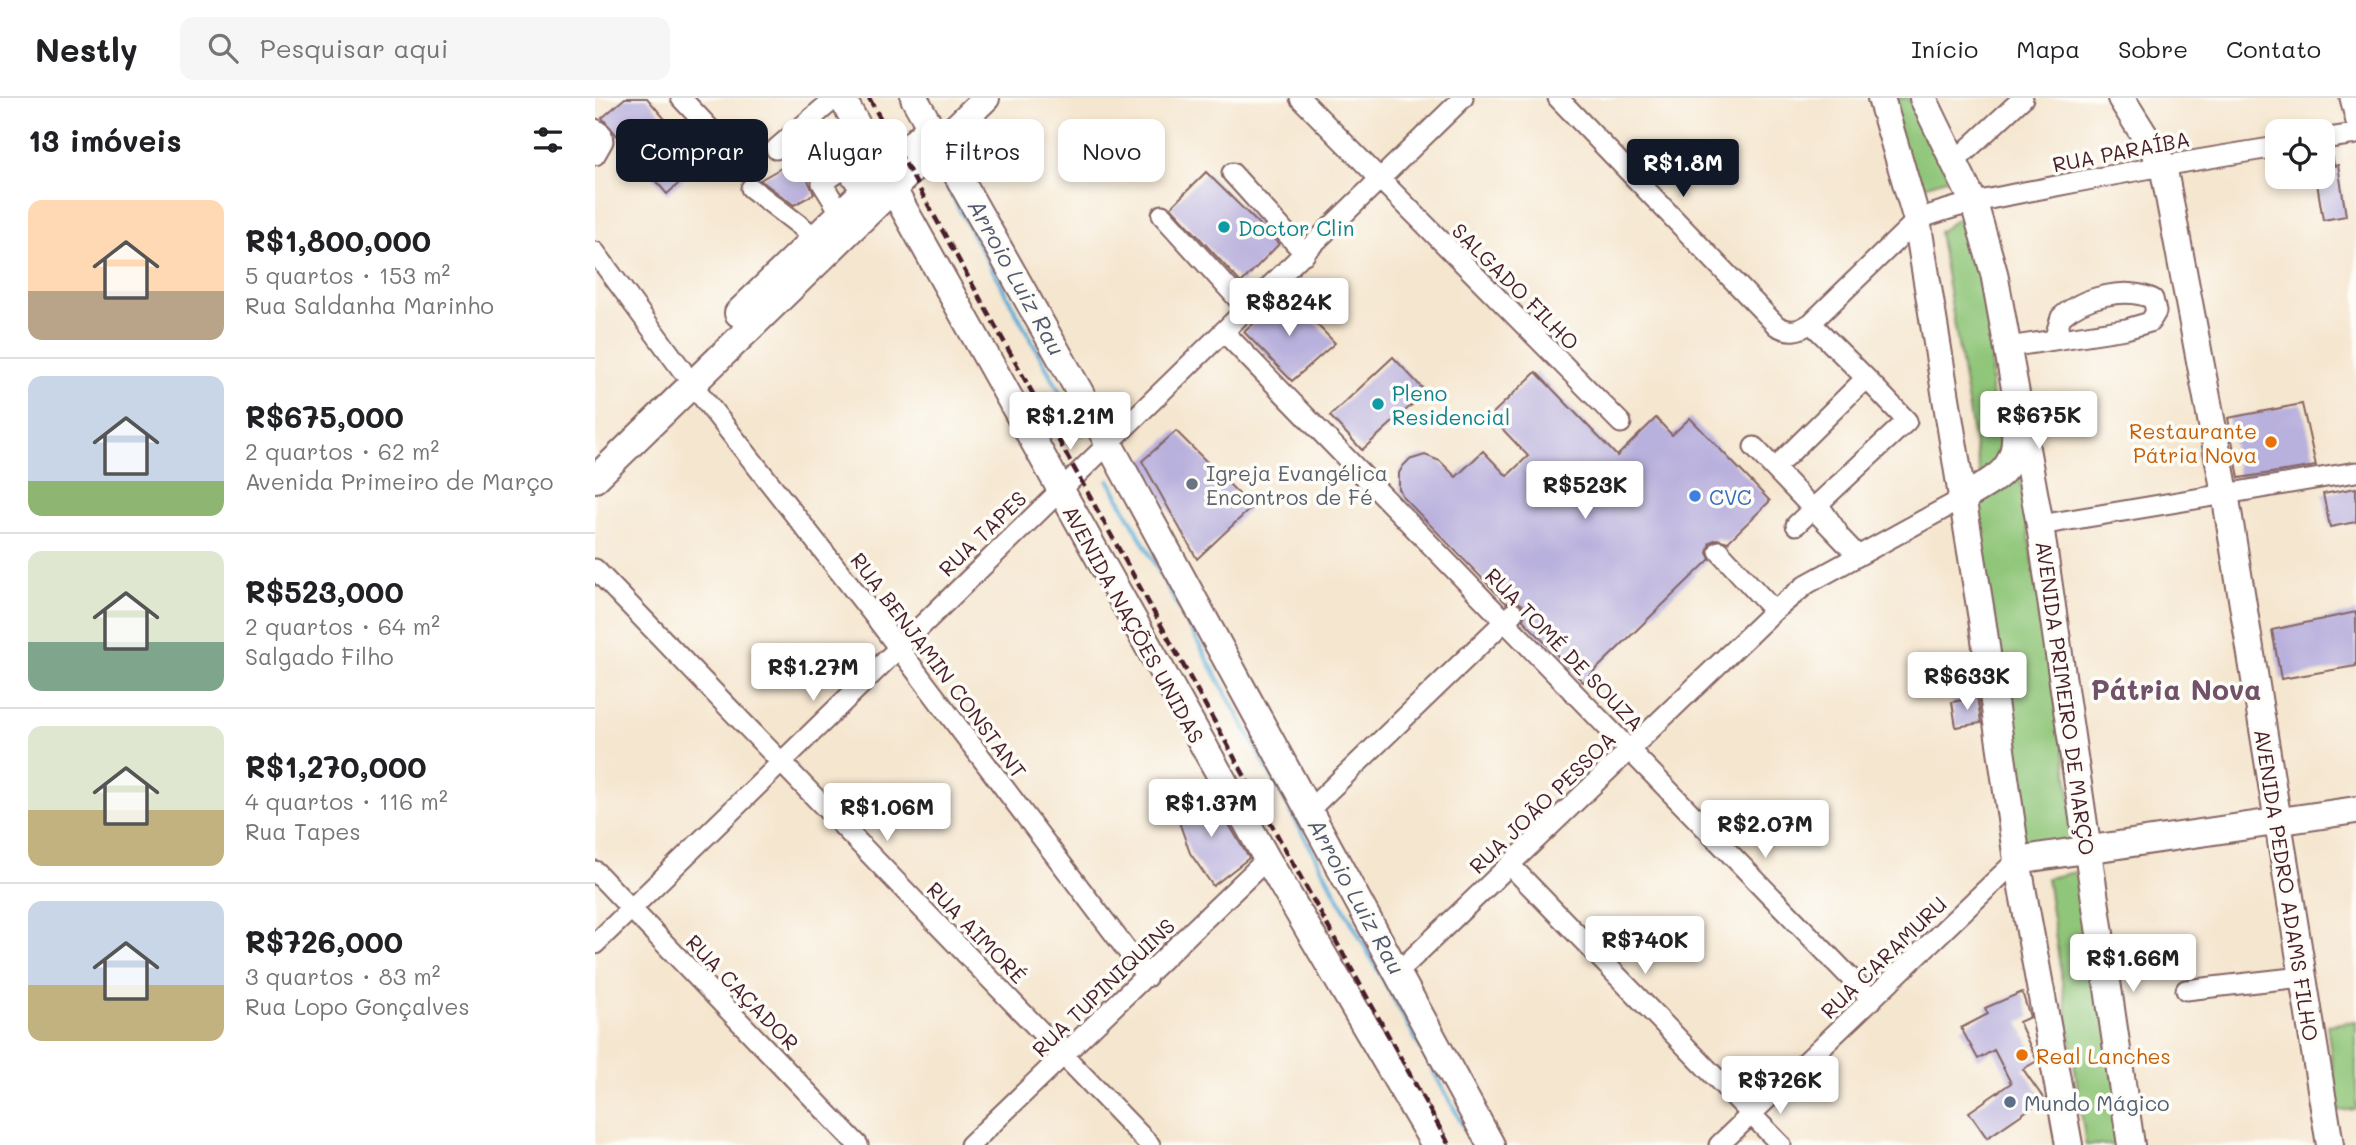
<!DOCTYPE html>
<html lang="pt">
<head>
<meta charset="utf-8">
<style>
  :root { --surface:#fff; --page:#f6f6f6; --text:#202124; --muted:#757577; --line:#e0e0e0; --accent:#111827 }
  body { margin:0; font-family:Mali,sans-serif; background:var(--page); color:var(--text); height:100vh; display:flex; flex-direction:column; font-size:26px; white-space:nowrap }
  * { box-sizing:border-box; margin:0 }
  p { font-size:23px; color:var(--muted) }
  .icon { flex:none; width:38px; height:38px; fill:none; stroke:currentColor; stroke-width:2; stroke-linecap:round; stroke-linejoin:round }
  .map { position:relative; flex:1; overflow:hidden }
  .sheet { display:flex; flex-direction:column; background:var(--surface); width:595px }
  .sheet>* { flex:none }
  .top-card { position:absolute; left:21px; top:21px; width:665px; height:63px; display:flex; gap:14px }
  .controls { position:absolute; left:1670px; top:21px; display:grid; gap:14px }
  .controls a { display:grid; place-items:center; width:70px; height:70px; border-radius:14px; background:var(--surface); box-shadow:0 4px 10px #0003; font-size:35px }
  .price { position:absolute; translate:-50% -60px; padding:0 16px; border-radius:7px; background:#fff; color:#222; font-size:23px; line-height:46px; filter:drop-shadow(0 2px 4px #0008) }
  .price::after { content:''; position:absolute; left:50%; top:42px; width:21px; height:16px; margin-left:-10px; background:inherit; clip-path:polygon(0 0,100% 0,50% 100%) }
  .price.active { background:var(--accent); color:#fff }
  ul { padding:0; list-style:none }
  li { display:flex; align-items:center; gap:21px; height:175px; padding:0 28px }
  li+li { border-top:2px solid var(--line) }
  li span { display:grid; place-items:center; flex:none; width:196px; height:140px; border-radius:14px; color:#555 }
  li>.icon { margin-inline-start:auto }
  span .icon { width:84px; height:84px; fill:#fffc; stroke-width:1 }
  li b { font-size:30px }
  h2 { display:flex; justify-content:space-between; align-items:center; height:84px; padding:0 28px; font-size:30px }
  .pill { padding:0 24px; border-radius:14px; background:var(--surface); box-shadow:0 4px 10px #0003; font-size:24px; line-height:63px }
  .pill.active { background:var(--accent); color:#fff }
  header { display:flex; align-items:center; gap:42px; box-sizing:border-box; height:98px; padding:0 35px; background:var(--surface); border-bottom:2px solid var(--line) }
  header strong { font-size:33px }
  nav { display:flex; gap:38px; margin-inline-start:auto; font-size:24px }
  .search { width:490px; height:63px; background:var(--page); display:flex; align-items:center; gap:18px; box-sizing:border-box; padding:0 24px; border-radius:14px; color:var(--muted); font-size:26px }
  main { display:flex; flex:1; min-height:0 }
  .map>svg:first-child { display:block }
</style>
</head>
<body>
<header>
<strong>Nestly</strong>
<div class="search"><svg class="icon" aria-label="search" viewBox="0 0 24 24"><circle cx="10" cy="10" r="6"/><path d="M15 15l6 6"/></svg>Pesquisar aqui</div>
<nav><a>Início</a><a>Mapa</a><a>Sobre</a><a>Contato</a></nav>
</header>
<main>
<section class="sheet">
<h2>13 imóveis<svg class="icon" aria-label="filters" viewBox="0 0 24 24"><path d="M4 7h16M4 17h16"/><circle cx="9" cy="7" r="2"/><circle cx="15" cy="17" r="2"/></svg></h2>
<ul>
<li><span style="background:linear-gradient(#ffd9b3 65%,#b9a48a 0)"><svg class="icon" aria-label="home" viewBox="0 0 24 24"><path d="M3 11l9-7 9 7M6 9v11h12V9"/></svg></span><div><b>R$1,800,000</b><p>5 quartos · 153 m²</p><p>Rua Saldanha Marinho</p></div></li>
<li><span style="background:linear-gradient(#c9d6e8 75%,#8fb573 0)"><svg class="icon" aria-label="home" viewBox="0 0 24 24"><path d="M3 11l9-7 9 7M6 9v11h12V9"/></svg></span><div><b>R$675,000</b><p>2 quartos · 62 m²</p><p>Avenida Primeiro de Março</p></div></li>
<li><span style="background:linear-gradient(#dfe7d0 65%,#7fa58c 0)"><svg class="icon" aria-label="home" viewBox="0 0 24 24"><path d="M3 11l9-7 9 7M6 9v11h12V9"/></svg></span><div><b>R$523,000</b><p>2 quartos · 64 m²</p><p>Salgado Filho</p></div></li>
<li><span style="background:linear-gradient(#dfe7d0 60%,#c2b280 0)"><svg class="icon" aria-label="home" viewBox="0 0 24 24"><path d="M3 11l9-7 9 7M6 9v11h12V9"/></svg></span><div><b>R$1,270,000</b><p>4 quartos · 116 m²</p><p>Rua Tapes</p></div></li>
<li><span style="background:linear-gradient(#c9d6e8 60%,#c2b280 0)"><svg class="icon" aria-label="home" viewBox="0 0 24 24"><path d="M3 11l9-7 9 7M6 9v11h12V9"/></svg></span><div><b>R$726,000</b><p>3 quartos · 83 m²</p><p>Rua Lopo Gonçalves</p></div></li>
</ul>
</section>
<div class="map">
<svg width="1761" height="1047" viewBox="0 0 1761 1047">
  <rect width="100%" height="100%" fill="#fdfcf7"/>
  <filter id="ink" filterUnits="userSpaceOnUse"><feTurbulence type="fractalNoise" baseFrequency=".0143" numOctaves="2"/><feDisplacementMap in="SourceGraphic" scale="14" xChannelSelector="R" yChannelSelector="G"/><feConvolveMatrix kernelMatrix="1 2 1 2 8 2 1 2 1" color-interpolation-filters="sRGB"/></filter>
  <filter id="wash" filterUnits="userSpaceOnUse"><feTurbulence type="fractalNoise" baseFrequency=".00686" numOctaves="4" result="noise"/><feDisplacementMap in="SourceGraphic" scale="28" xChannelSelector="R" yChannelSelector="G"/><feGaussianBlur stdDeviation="1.57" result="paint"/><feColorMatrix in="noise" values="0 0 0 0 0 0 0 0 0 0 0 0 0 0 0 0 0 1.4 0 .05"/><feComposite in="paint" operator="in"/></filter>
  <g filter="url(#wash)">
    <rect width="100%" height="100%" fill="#f5e6cf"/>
    <path fill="#90c679" stroke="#6d7252" stroke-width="2" d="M 1292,0 L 1313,0 L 1355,80 L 1322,90 Z
      M 1378,119 L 1398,206 L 1396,292 L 1408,338 L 1404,365 L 1385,377 L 1344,134 L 1361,122 Z
      M 1423,370 L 1483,746 L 1430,750 L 1379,410 Z
      M 1490,772 L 1530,1047 L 1491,1047 L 1452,780 Z
      M 1761,923 L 1761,1011 L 1744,1013 L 1732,927 Z"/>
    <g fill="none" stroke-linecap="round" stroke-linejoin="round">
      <path stroke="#5cadd7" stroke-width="4.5" d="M 345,76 L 488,336
        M 514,382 L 879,1047"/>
    </g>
    <g id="blocks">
      <path fill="#b9b1dd" d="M 30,0 L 52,0 L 98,54 L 83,68 L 92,78 L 72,96 L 7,20 Z
        M 221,50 L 233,67 L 212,80 L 219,96 L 199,107 L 165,82 Z
        M 1738,60 L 1739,68 L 1743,67 L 1751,118 L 1728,122 L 1721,79 L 1727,79 L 1727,62 Z
        M 611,74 L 684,146 L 646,185 L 576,109 Z
        M 692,196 L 740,245 L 697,283 L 649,234 Z
        M 798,259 L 831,294 L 767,352 L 735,318 Z
        M 941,274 L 1022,358 L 1061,320 L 1077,337 L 1095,320 L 1175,403 L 1133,444 L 1122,441 L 1115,444 L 1112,455 L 1115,461 L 988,584 L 928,522 L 930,513 L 927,507 L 921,503 L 911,505 L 808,399 L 804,391 L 804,375 L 808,368 L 814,362 L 830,357 L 845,363 L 861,379 L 888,353 L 912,378 L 933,358 L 895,318 Z
        M 1707,306 L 1721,368 L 1644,380 L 1633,320 Z
        M 581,333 L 657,409 L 602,461 L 547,363 Z
        M 1761,390 L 1761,424 L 1735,429 L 1728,396 Z
        M 1761,514 L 1761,568 L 1686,581 L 1677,532 Z
        M 1382,599 L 1386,625 L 1361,629 L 1357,604 Z
        M 612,690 L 654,760 L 618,788 L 595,755 L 583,721 Z
        M 1427,894 L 1435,919 L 1424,924 L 1442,963 L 1428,971 L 1449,1001 L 1392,1040 L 1374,1014 L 1416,985 L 1399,952 L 1383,961 L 1366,930 L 1393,916 L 1390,910 Z"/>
    </g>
  </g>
  <g filter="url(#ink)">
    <use href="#blocks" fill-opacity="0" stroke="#866564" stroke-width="2"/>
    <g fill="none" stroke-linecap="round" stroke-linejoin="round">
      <g stroke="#866564" stroke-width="23">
        <path id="minor" d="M 86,0 L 119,35
          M 705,0 L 1026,325
          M 963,0 L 1182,228 C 1195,235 1204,233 1216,225 L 1322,122 C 1365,105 1410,98 1456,89 C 1531,74 1606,61 1682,49
          M 1755,0 L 1761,24
          M 216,22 L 267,94
          M 0,31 L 7,36 L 8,43 L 0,57
          M 1727,41 L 1761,36
          M 181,51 L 240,0
          M 1359,64 L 1428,0
          M 637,75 L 710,156
          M 156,90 L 220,139
          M 245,114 L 227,85 L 250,70
          M 567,117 L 653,212
          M 0,154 L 87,272
          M 1216,225 L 1271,280
          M 629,234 L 1277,902
          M 1413,249 L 1531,231 L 1555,224 L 1561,214 L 1558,201 C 1530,188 1488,199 1466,219 L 1459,242
          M 97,286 L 280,519 L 552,879
          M 1159,349 L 1263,458
          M 1189,361 L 1271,280 L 1312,323 L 1223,406 L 1242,433
          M 1201,427 L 1223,406
          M 1445,427 L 1761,374
          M 1124,453 L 1179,513
          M 0,471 L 555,1047
          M 713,713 L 918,515
          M 915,767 L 1186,1047
          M 0,773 L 263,1047
          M 0,846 L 868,0
          M 802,875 L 1179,513 L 1212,486 L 1365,402
          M 1591,892 L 1707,879
          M 375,1047 L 672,761
          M 1124,1047 L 1422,762"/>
      </g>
      <g stroke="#866564" stroke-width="30">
        <path id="major" d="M 247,0 L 672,761 L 840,1047
          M 319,0 L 514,346 L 896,1047
          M 1286,0 L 1322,122 L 1387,521 L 1422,762 L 1474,1047
          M 1328,0 L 1379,105 L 1399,175 L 1445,427 L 1536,1047
          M 1526,0 L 1568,67 L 1630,395 L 1735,1047
          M 143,215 L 334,30
          M 0,381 L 391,0
          M 1365,402 C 1396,382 1423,375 1420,333
          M 1422,762 L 1761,712"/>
      </g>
      <use href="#minor" stroke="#fff" stroke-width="19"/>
      <use href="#major" stroke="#fff" stroke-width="26"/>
      <path stroke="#4a1f2b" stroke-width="4.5" stroke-dasharray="10 5" stroke-linecap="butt" d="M 274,0 L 854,1047"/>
    </g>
  </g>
  <g fill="#0f9aa8" stroke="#fdfcf7" stroke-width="2.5">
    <circle cx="629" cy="129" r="7"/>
    <circle cx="783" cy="306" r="7"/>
  </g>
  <g fill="#e8710a" stroke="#fdfcf7" stroke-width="2.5">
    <circle cx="1676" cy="344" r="7"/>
    <circle cx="1427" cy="957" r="7"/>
  </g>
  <circle fill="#6b7280" stroke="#fdfcf7" stroke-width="2.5" cx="597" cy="386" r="7"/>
  <circle fill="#3f7fe0" stroke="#fdfcf7" stroke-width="2.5" cx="1100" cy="398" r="7"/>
  <circle fill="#5c6f8a" stroke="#fdfcf7" stroke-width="2.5" cx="1415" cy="1004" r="7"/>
  <g text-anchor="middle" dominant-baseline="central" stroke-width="7" stroke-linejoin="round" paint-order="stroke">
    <g font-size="21" fill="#4a1f2b" stroke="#fdfcf7">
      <text transform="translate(1526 53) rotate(-11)">RUA PARAÍBA</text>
      <text transform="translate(921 188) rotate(45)">SALGADO FILHO</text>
      <text transform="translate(387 435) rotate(-44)">RUA TAPES</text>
      <text transform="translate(539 526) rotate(61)">AVENIDA NAÇÕES UNIDAS</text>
      <text transform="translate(970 551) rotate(46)">RUA TOMÉ DE SOUZA</text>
      <text transform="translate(344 567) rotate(53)">RUA BENJAMIN CONSTANT</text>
      <text transform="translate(1471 600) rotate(82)">AVENIDA PRIMEIRO DE MARÇO</text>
      <text transform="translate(947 704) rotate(-44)">RUA JOÃO PESSOA</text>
      <text transform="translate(1692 787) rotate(81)">AVENIDA PEDRO ADAMS FILHO</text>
      <text transform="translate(382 834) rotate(46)">RUA AIMORÉ</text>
      <text transform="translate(1288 859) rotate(-44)">RUA CARAMURU</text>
      <text transform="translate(508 889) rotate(-44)">RUA TUPINIQUINS</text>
      <text transform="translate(148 894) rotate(46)">RUA CAÇADOR</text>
    </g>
    <g font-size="21" fill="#0d838f" stroke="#fdfcf7" text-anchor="start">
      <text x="643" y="129">Doctor Clin</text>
      <text x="797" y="294">Pleno<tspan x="797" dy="24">Residencial</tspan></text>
    </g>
    <g font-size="21" fill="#c56008" stroke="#fdfcf7" text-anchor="end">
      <text x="1662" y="332">Restaurante<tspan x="1662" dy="24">Pátria Nova</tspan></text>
      <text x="1441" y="957" text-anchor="start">Real Lanches</text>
    </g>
    <g font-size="21" fill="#5b616d" stroke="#fdfcf7" text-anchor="start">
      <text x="611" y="374">Igreja Evangélica<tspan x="611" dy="24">Encontros de Fé</tspan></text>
    </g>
    <g font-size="21" fill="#366cbe" stroke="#fdfcf7" text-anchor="start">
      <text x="1114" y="398">CVC</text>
    </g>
    <g font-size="21" fill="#4e5e75" stroke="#fdfcf7" text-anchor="start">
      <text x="1429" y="1004">Mundo Mágico</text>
    </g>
    <g font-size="23" font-style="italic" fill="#515870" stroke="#fdfcf7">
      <text transform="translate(422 179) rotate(61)">Arroio Luiz Rau</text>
      <text transform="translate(762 798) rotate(61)">Arroio Luiz Rau</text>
    </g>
    <g font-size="28" font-weight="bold" fill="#715269" stroke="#fdfcf7">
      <text x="1581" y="591">Pátria Nova</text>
    </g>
  </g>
</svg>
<div class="controls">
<a><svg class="icon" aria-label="locate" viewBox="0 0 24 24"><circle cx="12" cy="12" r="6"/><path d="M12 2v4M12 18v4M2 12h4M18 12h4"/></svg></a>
</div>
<b class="price active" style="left:1088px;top:101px">R$1.8M</b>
<b class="price" style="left:694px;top:240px">R$824K</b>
<b class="price" style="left:1444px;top:353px">R$675K</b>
<b class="price" style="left:475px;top:354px">R$1.21M</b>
<b class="price" style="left:990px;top:423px">R$523K</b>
<b class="price" style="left:218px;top:605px">R$1.27M</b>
<b class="price" style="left:1372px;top:614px">R$633K</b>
<b class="price" style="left:616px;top:741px">R$1.37M</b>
<b class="price" style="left:292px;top:745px">R$1.06M</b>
<b class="price" style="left:1170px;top:762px">R$2.07M</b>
<b class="price" style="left:1050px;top:878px">R$740K</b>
<b class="price" style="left:1538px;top:896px">R$1.66M</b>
<b class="price" style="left:1185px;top:1018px">R$726K</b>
<div class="top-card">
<a class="pill active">Comprar</a>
<a class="pill">Alugar</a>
<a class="pill">Filtros</a>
<a class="pill">Novo</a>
</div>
</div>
</main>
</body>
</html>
